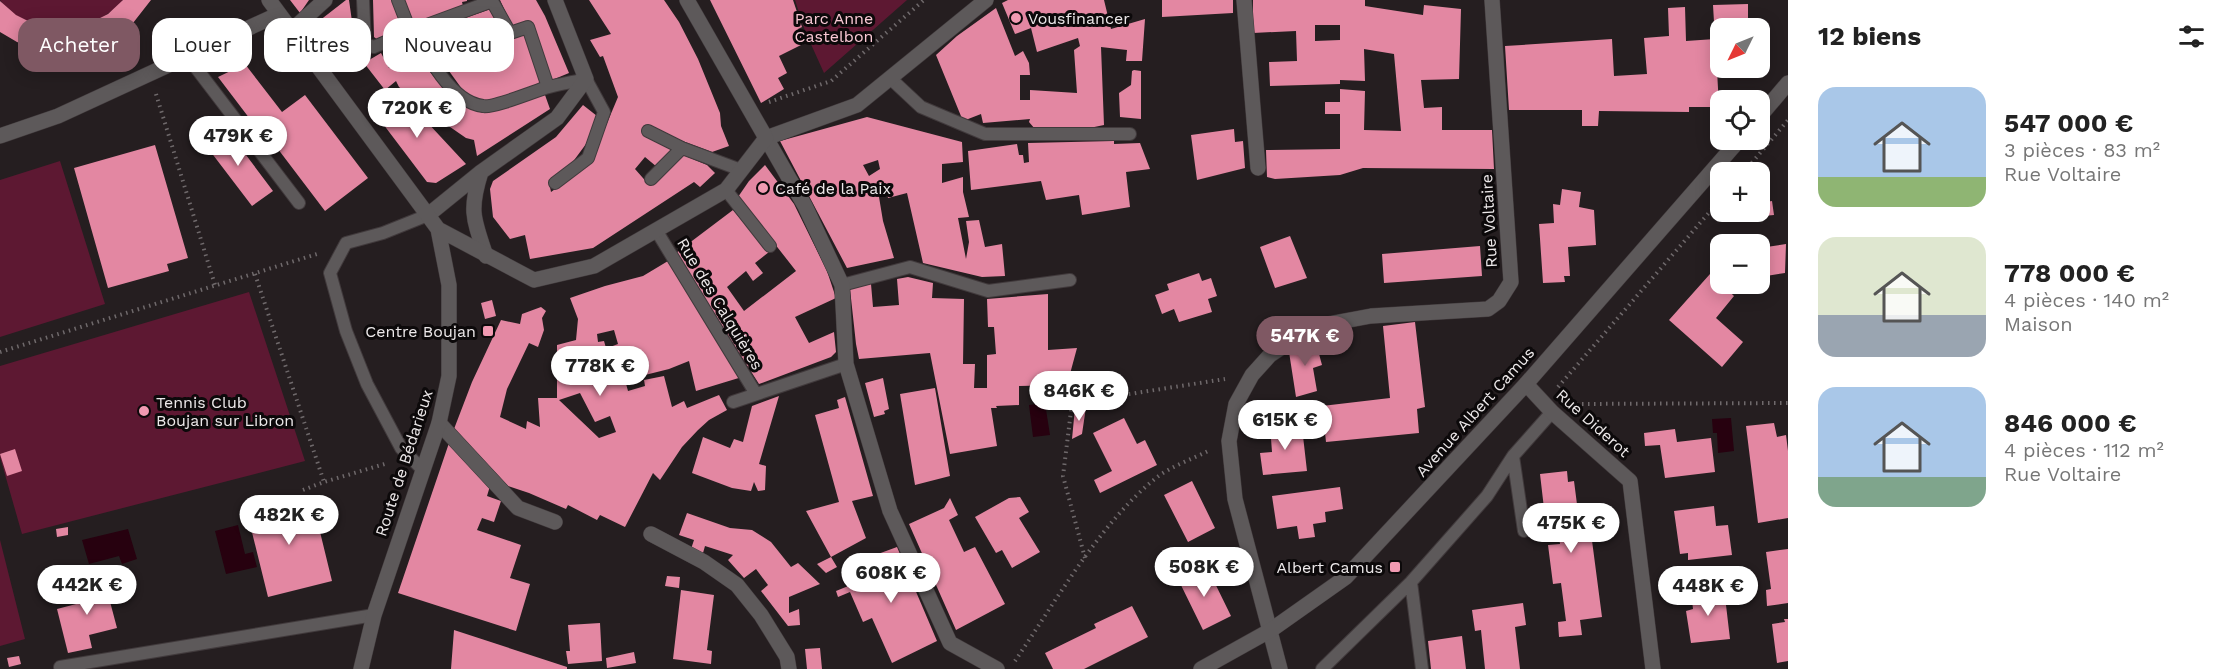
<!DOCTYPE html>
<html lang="fr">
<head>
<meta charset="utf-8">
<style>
  :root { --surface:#fff; --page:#f2f2f2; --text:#222; --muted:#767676; --accent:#7f5863 }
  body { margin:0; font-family:"Work Sans",sans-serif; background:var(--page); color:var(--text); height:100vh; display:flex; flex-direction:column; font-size:22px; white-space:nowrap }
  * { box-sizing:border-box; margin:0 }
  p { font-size:20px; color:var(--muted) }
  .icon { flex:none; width:33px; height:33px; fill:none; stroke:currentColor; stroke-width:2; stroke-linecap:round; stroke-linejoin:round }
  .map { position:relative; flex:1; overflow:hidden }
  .side { display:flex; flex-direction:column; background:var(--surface); width:450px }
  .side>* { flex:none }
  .hud { position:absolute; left:18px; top:18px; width:570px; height:54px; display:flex; gap:12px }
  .needle { width:39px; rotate:227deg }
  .controls { position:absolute; left:1710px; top:18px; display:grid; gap:12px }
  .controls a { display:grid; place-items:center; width:60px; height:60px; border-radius:12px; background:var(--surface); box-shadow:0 3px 15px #0003; font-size:30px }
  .price { position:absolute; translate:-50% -51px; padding:0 14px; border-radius:21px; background:#fff; color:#222; font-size:20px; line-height:39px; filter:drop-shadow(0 2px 3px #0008) }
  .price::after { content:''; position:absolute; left:50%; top:36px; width:18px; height:14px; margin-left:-9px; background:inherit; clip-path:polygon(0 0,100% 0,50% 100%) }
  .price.active { background:var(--accent); color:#fff }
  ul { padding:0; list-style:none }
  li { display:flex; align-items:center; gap:18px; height:150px; padding:0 30px }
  li span { display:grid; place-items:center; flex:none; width:168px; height:120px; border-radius:18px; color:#555 }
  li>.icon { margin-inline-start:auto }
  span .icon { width:72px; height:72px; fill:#fffc; stroke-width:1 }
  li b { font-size:26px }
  h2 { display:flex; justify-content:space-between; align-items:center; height:72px; padding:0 30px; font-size:26px }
  .chip { padding:0 21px; border-radius:18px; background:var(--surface); box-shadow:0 3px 15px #0003; font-size:21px; line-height:54px }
  .chip.active { background:var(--accent); color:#fff }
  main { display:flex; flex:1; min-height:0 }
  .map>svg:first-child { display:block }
</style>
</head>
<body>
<main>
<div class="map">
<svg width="1788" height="669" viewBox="0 0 1788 669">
  <rect width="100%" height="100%" fill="#251e20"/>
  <path fill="#5d1832" d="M 0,0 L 123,0 C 94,35 28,39 0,0 Z
    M 795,0 L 907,0 L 824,73 L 805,31 Z
    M 60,161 L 105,304 L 0,337 L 0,180 Z
    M 249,292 L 305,461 L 22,534 L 0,457 L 0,366 Z
    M 0,540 L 25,639 L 0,646 Z"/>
  <path fill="#27010f" d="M 1045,403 L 1050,435 L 1033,437 L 1029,405 Z
    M 1731,418 L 1734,451 L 1718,453 L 1717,433 L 1713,433 L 1712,419 Z
    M 238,525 L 245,554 L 253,552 L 257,567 L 226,574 L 215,531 Z
    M 128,529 L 137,559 L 122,564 L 119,556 L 89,564 L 82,540 Z"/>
  <path fill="#e387a2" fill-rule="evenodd" d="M 123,0 L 151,0 L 133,23 L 115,37 L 95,46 L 74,51 L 37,49 L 17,42 L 0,32 L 0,1 L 16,15 L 32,23 L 48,27 L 71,28 L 88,24 L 108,14 Z
    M 290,0 L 309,0 L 300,13 Z
    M 346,0 L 349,0 L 356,50 L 337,63 L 310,28 Z
    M 373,0 L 393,0 L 404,27 L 378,40 L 374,37 Z
    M 403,0 L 467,0 L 467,1 L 462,2 L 463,6 L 411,24 Z
    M 500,0 L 536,0 L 545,16 L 569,73 L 552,80 L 531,22 L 513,28 Z
    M 589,0 L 664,0 L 679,22 L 698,59 L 720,113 L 721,126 L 729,146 L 712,152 L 677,139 L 674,151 L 657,167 L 645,157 L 635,169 L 650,186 L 664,175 L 683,155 L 707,165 L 715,173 L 700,187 L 694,182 L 593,248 L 530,259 L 525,235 L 510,239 L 493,217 L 490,189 L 493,181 L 556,137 L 583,105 L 597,116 L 586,144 L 572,163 L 549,182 L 551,192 L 578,173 L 597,147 L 618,97 L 603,56 L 600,57 L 590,40 L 611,34 Z
    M 710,0 L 793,0 L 802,27 L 798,29 L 805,43 L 779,56 L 787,73 L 778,78 L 784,89 L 761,103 Z
    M 1008,0 L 1104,0 L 1111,29 L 1145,19 L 1142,61 L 1126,61 L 1127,50 L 1101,47 L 1104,125 L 1075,131 L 1035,129 L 1029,122 L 1030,119 L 983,123 L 981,114 L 963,121 L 936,55 L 957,36 L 996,8 L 1015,56 L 1023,51 L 1029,63 L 1030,75 L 1020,75 L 1020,100 L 1030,100 L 1030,90 L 1077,93 L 1074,50 L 1080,46 L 1078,38 L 1037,52 L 1031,28 L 1015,34 L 1002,3 Z
    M 1162,0 L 1233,0 L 1233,13 L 1162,17 Z
    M 1253,0 L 1365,0 L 1365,6 L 1423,15 L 1424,5 L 1461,9 L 1459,79 L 1421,80 L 1424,108 L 1442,107 L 1442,130 L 1492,130 L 1494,169 L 1363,168 L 1340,175 L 1275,179 L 1267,177 L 1266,150 L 1340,149 L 1340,114 L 1325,114 L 1325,102 L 1340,102 L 1340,89 L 1365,91 L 1364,130 L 1401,131 L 1394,54 L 1364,49 L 1365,81 L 1340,80 L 1340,84 L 1270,86 L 1269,62 L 1297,61 L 1296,31 L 1253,33 ZM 1315,25 L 1340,25 L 1340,40 L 1315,41 Z
    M 1748,4 L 1748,28 L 1720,28 L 1720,69 L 1717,70 L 1719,107 L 1689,107 L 1689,112 L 1599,111 L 1598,126 L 1582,126 L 1582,110 L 1509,110 L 1505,46 L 1612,39 L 1614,76 L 1647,74 L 1644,38 L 1669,36 L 1668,8 L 1685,7 L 1686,41 L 1715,39 L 1713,5 Z
    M 494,8 L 503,41 L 527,31 L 543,83 L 483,103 L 467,96 L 444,64 L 437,66 L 429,50 L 425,32 Z
    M 420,52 L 426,67 L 434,77 L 472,109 L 484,113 L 545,95 L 550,109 L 477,156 L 474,140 L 466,138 L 440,120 L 399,87 L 396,81 L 385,90 L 364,63 L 381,53 L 389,68 Z
    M 245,64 L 282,112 L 305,95 L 368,178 L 325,211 L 262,128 L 259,131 L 218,77 Z
    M 1134,70 L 1141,71 L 1141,119 L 1120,117 L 1119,93 L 1131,85 L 1132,71 Z
    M 393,90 L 426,121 L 466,164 L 436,183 L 427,182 L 371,108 Z
    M 867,117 L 962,142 L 963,162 L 942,164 L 942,183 L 963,177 L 963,192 L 969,217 L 958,218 L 966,259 L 969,242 L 966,221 L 979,220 L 985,247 L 1002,244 L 1005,276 L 982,277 L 923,263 L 907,193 L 888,198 L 887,193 L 879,197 L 883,221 L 894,258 L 847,268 L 780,141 ZM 878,160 L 880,169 L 869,176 L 863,165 Z
    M 225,127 L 273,191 L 252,206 L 204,143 Z
    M 1234,129 L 1235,142 L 1243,141 L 1245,168 L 1197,180 L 1191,135 Z
    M 1114,141 L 1114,144 L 1140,143 L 1150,169 L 1126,172 L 1130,207 L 1082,215 L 1079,195 L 1046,200 L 1041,181 L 971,190 L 968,151 L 1017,144 L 1019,155 L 1023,155 L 1024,163 L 1029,162 L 1028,143 Z
    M 155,145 L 188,258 L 167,264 L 169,271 L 108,288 L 74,168 Z
    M 765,165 L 794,204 L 827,271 L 836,298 L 795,317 L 809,343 L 834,332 L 836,352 L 831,357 L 759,384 L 676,253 L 733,210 L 769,252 L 755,263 L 763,273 L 753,281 L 746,271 L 727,287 L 744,311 L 796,271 L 738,197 L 749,181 Z
    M 1562,189 L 1581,192 L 1579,207 L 1594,210 L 1596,245 L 1568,247 L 1570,276 L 1564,276 L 1565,282 L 1543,283 L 1539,224 L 1554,223 L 1553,204 L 1560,205 Z
    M 1772,201 L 1774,215 L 1763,216 L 1760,203 Z
    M 1290,236 L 1307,278 L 1275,288 L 1260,247 Z
    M 1786,244 L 1785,273 L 1760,277 L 1760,248 Z
    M 1480,246 L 1482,276 L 1384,283 L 1382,254 Z
    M 668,261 L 742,377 L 696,391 L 689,361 L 669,369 L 625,380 L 628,391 L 645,386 L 644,380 L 664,376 L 672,407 L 684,401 L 687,408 L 719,395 L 727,410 L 709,420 L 698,430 L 682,447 L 660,480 L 653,473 L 625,527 L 600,515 L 597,520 L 568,505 L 566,509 L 529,493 L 508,486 L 454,429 L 472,382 L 501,320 L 520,324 L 522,314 L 541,307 L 546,311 L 542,318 L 544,330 L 538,347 L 529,343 L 507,389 L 500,417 L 526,429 L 527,421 L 540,427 L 538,398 L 557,398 L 557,345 L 576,340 L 578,319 L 570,298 L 605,286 L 643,276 ZM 614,330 L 618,344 L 610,347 L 613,359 L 586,363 L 592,351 L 606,348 L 604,341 L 598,342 L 597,334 ZM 580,393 L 595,422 L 610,416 L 616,432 L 599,438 L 559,400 Z
    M 1199,273 L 1202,281 L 1211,278 L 1217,296 L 1208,299 L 1212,312 L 1179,322 L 1174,309 L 1162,314 L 1155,295 L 1169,290 L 1167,284 Z
    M 1710,274 L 1734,296 L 1716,318 L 1743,342 L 1722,367 L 1669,320 Z
    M 908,277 L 933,283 L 932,298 L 964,299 L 963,364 L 975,364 L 974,388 L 987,388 L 987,355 L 996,354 L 994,327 L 988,327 L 987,299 L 1048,294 L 1048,350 L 1077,348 L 1067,385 L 1019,386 L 1019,405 L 996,406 L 997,408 L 991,408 L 997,446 L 950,454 L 930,353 L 859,359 L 856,344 L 850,289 L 871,284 L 873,307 L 899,305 L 897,279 Z
    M 492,300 L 496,316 L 485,319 L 481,303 Z
    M 1415,322 L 1425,407 L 1417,409 L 1419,433 L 1326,442 L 1322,406 L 1390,398 L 1383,326 Z
    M 1315,339 L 1322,365 L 1313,368 L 1317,391 L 1296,397 L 1289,352 L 1303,342 Z
    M 883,378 L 889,409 L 884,411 L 885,414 L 874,417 L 865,383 Z
    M 935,388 L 950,476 L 915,485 L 900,394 Z
    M 779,396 L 759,464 L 766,466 L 765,490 L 758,491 L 754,482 L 751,491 L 732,488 L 692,473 L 703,437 L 730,448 L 734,439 L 743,442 L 752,406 Z
    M 845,397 L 873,496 L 852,501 L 866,538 L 831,557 L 806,511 L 839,502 L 815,415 L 839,408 L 837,400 Z
    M 1086,407 L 1082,434 L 1072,439 L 1075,408 Z
    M 1124,418 L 1137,444 L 1145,440 L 1157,465 L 1100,493 L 1094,480 L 1112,471 L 1093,433 Z
    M 1298,422 L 1299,436 L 1303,436 L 1307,471 L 1263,475 L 1260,453 L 1272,452 L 1270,425 Z
    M 1774,423 L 1777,437 L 1786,435 L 1788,451 L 1788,518 L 1758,523 L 1746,426 Z
    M 1675,429 L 1677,442 L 1711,438 L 1715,472 L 1665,478 L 1660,445 L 1645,446 L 1644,433 Z
    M 449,443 L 490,486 L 487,496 L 501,501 L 494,522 L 482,518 L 477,530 L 521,545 L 510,578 L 530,584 L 516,631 L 398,593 Z
    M 15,449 L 22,471 L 7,476 L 0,454 Z
    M 1567,471 L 1568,482 L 1574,481 L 1578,512 L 1588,510 L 1602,617 L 1580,620 L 1582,635 L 1559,637 L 1558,622 L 1566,621 L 1561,583 L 1553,584 L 1548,545 L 1560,544 L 1556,515 L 1545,517 L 1540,474 Z
    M 1192,481 L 1215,528 L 1188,542 L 1164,495 Z
    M 1340,487 L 1343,509 L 1325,512 L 1326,522 L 1313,524 L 1315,537 L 1299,539 L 1297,526 L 1277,529 L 1272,496 Z
    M 1020,497 L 1029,512 L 1019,518 L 1040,552 L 1012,568 L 1002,550 L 996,553 L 975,517 L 1009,498 Z
    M 950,498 L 958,515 L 949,520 L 964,552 L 975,547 L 1005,604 L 956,630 L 909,524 L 944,508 Z
    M 312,499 L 332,581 L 268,597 L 246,508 Z
    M 1714,506 L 1716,526 L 1728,525 L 1732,555 L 1688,560 L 1688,553 L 1680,554 L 1674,511 Z
    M 687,513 L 730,528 L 752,530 L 771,542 L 791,567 L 798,563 L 820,584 L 789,597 L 789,613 L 799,609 L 800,625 L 788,626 L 761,591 L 768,585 L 756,569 L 744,578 L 728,560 L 733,555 L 705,546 L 703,553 L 691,549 L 694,540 L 679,535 Z
    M 68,527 L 68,535 L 57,537 L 56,529 Z
    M 897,547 L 937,641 L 892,663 L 872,618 L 863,622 L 850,592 L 838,597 L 836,591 L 863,580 L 856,562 Z
    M 1788,549 L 1788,603 L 1767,606 L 1766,590 L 1771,589 L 1766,552 Z
    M 831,557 L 837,567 L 826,573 L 817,564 Z
    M 1206,565 L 1231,616 L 1203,630 L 1178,579 Z
    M 667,576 L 680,577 L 679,588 L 665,586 Z
    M 104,579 L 117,628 L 89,635 L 92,648 L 68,653 L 57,609 L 80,603 L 76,586 Z
    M 1724,588 L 1730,639 L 1691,643 L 1686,611 L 1693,609 L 1691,592 Z
    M 681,590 L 714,595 L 707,650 L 712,651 L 711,664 L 673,659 Z
    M 1523,603 L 1526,625 L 1515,627 L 1520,669 L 1485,669 L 1481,630 L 1475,631 L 1472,610 Z
    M 1132,606 L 1148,637 L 1084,669 L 1053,669 L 1045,653 L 1096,628 L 1094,624 Z
    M 1784,619 L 1788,619 L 1788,661 L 1777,663 L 1772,624 L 1785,622 Z
    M 600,623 L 602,661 L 568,664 L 566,651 L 570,651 L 568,625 Z
    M 454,630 L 567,667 L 567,669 L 451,669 Z
    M 1462,636 L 1466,669 L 1431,669 L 1428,641 Z
    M 820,648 L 822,669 L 807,669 L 805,649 Z
    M 634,652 L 636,663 L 607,668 L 606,658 Z
    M 19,656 L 21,664 L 9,667 L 7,658 Z"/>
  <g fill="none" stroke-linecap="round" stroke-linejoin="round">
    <g stroke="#413a3c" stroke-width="14">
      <path id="service" d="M 363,0 L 365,44 L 374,47 L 416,29 L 492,1 L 510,33 L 528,27 L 548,87
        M 398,0 L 410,31
        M 416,29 C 426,55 451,102 483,106 C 493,108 533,92 545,88 C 559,84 573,82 586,79 L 604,112 L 588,158 L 555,183
        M 187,56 L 299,203
        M 890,78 L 921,107 L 985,134 L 1130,134
        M 648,131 L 682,148 L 741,170
        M 651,179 L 682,148
        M 726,190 L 770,246
        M 656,230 L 756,394
        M 842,285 L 910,267 L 988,291 L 1070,280
        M 733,402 L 846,364
        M 422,469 L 401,448 L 367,384 L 346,331 L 330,273 L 346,243 L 383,233 L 428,215
        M 1524,531 L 1513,456 L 1552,412
        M 1411,582 L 1422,669
        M 60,667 L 374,615
        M 1322,669 L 1411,582 L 1487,496 L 1513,456"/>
    </g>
    <g stroke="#413a3c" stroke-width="16">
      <path id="minor" d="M 986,0 L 857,105 L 766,138 L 805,206 L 842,285 L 846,364 L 890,511 L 950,643 L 997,669
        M 1244,0 L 1258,168
        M 292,30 L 325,0
        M 0,136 L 58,116 L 279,14
        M 481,172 C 469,210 473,218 486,256
        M 428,215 L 481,172 L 557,118 L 586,79 L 555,0
        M 1526,384 L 1552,412 L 1630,481 L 1653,669
        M 439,423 L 518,508 L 555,522
        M 651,534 L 704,562 L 737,585 L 761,615 L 787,657 L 789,669
        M 1280,669 L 1235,499 L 1229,441 L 1236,404 L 1252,375 L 1270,355 L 1312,327 L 1371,316 L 1488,309 L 1499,301 L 1511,282 L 1492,0"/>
    </g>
    <g stroke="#413a3c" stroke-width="16">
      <path id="tertiary" d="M 269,0 L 438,229 L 449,285 L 449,376 L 439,423 L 374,615 L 361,669
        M 1760,116 L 1788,83
        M 438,229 L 534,280 L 594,266 L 726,190 L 766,138 L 687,0
        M 1201,669 L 1271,630 L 1346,577 L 1526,384 L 1739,140"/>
    </g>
    <path stroke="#6f696b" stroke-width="4" stroke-dasharray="1.5 4.5" stroke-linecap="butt" d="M 156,94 L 215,285
      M 769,102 L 831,81 L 924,0
      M 1744,172 L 1788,120
      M 255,274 L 324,482
      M 0,352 L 317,254
      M 1558,387 L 1720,200
      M 1576,404 L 1788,403
      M 303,490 L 324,482 L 388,463
      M 1085,558 L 1063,476 L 1072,403 L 1225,379
      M 1015,661 C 1056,601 1100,523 1156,478 C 1171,466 1193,459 1210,450"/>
    <use href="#service" stroke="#5d595a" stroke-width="12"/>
    <use href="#minor" stroke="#5d595a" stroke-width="15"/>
    <use href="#tertiary" stroke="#5d595a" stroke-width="15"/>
  </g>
  <g fill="#f19ab2" stroke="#0c090a" stroke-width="2">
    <circle cx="1016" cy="18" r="6"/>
    <circle cx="763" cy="188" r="6"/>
    <rect x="482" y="325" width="12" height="12" rx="3"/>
    <circle cx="144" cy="411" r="6"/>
    <rect x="1389" y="561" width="12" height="12" rx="3"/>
  </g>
  <g text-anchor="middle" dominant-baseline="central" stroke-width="6" stroke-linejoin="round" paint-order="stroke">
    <g font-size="16" fill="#fac9d5" stroke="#0c090a">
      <text x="834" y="18">Parc Anne<tspan x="834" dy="18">Castelbon</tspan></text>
    </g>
    <g font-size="16" fill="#ede9ea" stroke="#0c090a" text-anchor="start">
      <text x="1028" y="18">Vousfinancer</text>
      <text x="775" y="188">Café de la Paix</text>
      <text x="476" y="331" text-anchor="end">Centre Boujan</text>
      <text x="156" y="402">Tennis Club<tspan x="156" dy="18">Boujan sur Libron</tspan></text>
      <text x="1383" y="567" text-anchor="end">Albert Camus</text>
    </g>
    <g font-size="16" fill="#ede9ea" stroke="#0c090a">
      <text transform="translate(1489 221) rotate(-93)">Rue Voltaire</text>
      <text transform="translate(720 304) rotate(59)">Rue des Calquières</text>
      <text transform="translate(1475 412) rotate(-48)">Avenue Albert Camus</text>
      <text transform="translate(1593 423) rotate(42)">Rue Diderot</text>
      <text transform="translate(404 463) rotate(-72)">Route de Bédarieux</text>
    </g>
  </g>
</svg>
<div class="controls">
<a><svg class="needle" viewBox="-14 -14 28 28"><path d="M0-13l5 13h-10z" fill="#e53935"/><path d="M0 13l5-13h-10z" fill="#767676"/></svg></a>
<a><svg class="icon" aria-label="locate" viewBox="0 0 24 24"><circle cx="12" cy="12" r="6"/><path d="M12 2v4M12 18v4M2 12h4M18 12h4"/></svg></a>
<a>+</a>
<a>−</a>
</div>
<b class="price" style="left:417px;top:139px">720K €</b>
<b class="price" style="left:238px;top:167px">479K €</b>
<b class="price active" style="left:1305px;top:367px">547K €</b>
<b class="price" style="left:600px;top:397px">778K €</b>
<b class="price" style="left:1079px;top:422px">846K €</b>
<b class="price" style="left:1285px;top:451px">615K €</b>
<b class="price" style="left:289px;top:546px">482K €</b>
<b class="price" style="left:1571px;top:554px">475K €</b>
<b class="price" style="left:1204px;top:598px">508K €</b>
<b class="price" style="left:891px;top:604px">608K €</b>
<b class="price" style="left:87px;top:616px">442K €</b>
<b class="price" style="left:1708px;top:617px">448K €</b>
<div class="hud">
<a class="chip active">Acheter</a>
<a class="chip">Louer</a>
<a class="chip">Filtres</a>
<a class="chip">Nouveau</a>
</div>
</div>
<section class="side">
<h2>12 biens<svg class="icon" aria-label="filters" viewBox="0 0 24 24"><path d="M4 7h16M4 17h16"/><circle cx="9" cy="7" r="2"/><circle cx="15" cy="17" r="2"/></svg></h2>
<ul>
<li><span style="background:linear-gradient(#a9c7e8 75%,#8fb573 0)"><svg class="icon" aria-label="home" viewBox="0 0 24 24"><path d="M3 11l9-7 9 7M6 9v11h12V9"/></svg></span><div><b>547 000 €</b><p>3 pièces · 83 m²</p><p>Rue Voltaire</p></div></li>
<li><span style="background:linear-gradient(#dfe7d0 65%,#9aa5b1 0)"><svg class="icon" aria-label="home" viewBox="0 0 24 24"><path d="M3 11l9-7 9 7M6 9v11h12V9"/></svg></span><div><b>778 000 €</b><p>4 pièces · 140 m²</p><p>Maison</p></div></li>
<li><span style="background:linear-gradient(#a9c7e8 75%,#7fa58c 0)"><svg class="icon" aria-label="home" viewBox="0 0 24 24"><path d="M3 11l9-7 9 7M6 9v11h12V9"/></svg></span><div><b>846 000 €</b><p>4 pièces · 112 m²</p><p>Rue Voltaire</p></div></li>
</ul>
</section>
</main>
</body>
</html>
